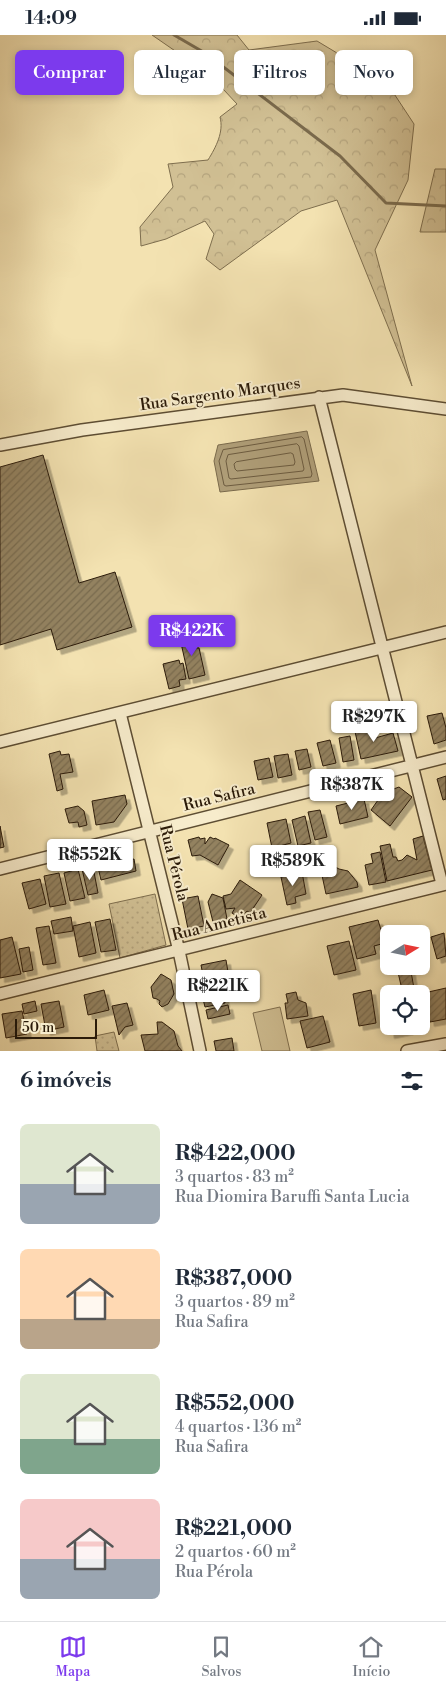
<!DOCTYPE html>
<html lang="pt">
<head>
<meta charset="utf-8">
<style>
  :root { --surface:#fff; --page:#f2f2f3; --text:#1f2937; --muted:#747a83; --line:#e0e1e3; --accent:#7c3aed }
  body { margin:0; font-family:"Libre Bodoni",serif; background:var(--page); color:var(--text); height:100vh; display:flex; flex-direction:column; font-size:19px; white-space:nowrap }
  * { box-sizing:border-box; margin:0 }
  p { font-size:16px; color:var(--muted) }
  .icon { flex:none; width:28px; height:28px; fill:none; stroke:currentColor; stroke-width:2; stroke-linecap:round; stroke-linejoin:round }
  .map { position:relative; height:1016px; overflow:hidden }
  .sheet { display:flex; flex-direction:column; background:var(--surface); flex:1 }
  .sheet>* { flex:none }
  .guide { position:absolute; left:15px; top:15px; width:416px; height:45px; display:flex; gap:10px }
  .needle { width:32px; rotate:80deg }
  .fabs { position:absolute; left:380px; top:890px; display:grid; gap:10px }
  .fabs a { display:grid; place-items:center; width:50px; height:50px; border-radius:8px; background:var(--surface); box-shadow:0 2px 8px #0003; font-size:25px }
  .scale { position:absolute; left:15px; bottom:12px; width:82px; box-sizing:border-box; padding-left:5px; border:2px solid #2b1b09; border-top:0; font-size:14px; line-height:18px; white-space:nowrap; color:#2b1b09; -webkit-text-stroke:4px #f7eccc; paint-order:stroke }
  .price { position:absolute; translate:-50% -42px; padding:0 11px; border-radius:5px; background:#fff; color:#222; font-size:16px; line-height:32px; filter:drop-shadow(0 1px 2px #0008) }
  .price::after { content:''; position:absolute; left:50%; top:30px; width:15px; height:11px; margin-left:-8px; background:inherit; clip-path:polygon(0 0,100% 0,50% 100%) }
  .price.selected { background:var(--accent); color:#fff }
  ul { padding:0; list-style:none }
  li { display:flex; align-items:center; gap:15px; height:125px; padding:0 20px }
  li span { display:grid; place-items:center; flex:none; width:140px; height:100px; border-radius:8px; color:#555 }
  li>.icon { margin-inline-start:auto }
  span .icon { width:60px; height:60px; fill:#fffc; stroke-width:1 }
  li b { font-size:21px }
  h2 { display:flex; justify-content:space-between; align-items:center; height:60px; padding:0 20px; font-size:21px }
  .chip { padding:0 18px; border-radius:8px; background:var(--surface); box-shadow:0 2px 8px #0003; font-size:18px; line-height:45px }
  .chip.selected { background:var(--accent); color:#fff }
  .status { display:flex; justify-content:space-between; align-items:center; height:35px; padding:0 25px; background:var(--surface); direction:ltr }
  .status svg { height:14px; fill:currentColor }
  .dock { display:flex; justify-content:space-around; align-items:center; height:70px; border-top:1px solid var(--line); background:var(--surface); font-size:14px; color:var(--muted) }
  .dock a { display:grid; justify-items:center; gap:2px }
  .dock .selected { color:var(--accent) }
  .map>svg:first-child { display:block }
</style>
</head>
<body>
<div class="status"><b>14:09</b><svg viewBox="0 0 49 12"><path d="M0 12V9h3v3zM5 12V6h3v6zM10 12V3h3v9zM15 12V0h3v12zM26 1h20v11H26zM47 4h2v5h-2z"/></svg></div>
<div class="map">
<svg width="446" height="1016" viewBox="0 0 446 1016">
  <defs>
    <pattern id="grass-dots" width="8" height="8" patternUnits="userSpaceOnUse" patternTransform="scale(1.25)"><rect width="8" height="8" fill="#d1c094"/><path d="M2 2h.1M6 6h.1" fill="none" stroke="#b4a47e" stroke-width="1.8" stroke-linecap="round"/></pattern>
    <pattern id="forest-crowns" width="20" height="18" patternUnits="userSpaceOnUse" patternTransform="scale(1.25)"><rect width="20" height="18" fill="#d1c094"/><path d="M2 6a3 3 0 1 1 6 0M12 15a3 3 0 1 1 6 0" fill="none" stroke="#b4a47e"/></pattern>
    <pattern id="building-hatch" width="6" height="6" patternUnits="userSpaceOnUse" patternTransform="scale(1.25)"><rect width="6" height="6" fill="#938260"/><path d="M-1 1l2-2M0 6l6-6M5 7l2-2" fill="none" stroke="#786a4d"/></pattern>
    <filter id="shadow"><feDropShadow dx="4.5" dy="4.5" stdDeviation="0" flood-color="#0004"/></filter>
  </defs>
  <rect width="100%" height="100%" fill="#f3e2b1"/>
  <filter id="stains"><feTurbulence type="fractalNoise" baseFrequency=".004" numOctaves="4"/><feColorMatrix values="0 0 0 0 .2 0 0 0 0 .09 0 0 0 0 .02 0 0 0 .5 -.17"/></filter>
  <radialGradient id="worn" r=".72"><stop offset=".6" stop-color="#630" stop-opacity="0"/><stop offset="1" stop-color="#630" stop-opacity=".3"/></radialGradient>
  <path fill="url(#grass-dots)" stroke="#7e6e4e" d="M 155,859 L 166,910 L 120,923 L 109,869 Z
    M 114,997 L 119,1016 L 97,1016 L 95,1001 Z"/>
  <path fill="url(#forest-crowns)" stroke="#7e6e4e" d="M 152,0 L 237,0 L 249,15 L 317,6 L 387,48 L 414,89 L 408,145 L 375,215 L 412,351 L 337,165 L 301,176 L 220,235 L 206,224 L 214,199 L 205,186 L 166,204 L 141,211 L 140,192 L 173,152 L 168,129 L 208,125 C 216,112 224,97 220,82 L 237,69 L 210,40 Z
    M 435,134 L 446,134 L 446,197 L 420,197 Z"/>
  <path fill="#d1c094" stroke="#7e6e4e" d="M 280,972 L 290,1016 L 262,1016 L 253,978 Z"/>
  <path fill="#af9e78" stroke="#7a6a4c" d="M 307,396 L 319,446 L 220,457 L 214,426 L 218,410 Z"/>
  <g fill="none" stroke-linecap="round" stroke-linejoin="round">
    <path stroke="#6d5c40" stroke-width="1" d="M 302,402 L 304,404 L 312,439 L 311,442 L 226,451 L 224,450 L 219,426 L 223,415 Z
      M 297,409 L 299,411 L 304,434 L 303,436 L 231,444 L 229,443 L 226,426 L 228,420 Z
      M 291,418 L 293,419 L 295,427 L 294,430 L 237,436 L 235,434 L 234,429 L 236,427 Z"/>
    <path stroke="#7a6a4c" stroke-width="3" d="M 174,0 L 205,18 L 340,121 L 386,168 L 446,171"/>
  </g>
  <path fill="url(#building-hatch)" stroke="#2b1b09" filter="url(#shadow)" d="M 43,420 L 79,548 L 115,537 L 132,592 L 57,615 L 51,594 L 0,610 L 0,432 Z
    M 187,597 L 189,607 L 194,606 L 196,613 L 199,613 L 205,640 L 189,644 L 179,599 Z
    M 179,625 L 180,629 L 183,628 L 186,644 L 179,645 L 180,651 L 169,654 L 163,629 Z
    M 442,678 L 446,693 L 446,705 L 434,709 L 427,681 Z
    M 368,689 L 370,699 L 374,699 L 375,703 L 393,698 L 398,716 L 361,724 L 354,692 Z
    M 350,701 L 354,725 L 343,727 L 339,703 Z
    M 330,705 L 336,728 L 323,731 L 317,708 Z
    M 307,714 L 311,732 L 299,735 L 295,716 Z
    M 60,716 L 61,720 L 69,719 L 73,737 L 60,739 L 63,754 L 57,756 L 49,719 Z
    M 288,719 L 292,740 L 278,743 L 274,721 Z
    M 269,723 L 273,742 L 258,745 L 254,726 Z
    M 446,741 L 446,764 L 443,765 L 437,744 Z
    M 399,752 L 412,762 L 390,791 L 371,775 L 383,758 Z
    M 125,760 L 127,769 L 114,787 L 96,790 L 92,766 Z
    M 364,764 L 368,782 L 340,789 L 336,771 Z
    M 78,771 L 84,776 L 87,790 L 79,792 L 78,787 L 69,788 L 65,774 Z
    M 320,775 L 327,802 L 315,805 L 308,777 Z
    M 305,781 L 311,808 L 298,811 L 292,785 Z
    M 286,784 L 291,808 L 272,813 L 267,788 Z
    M 0,791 L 4,812 L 0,813 Z
    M 423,801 L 432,835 L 387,846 L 380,811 L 390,809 L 393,822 L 396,822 L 398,826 L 402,825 L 407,820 L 417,825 L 413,804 Z
    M 199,802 L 200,804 L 205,803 L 205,809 L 210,802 L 214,804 L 215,803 L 229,810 L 218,830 L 200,820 L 192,821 L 188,805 Z
    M 380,817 L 386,847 L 369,850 L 365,830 L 373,828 L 371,819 Z
    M 124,821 L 125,826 L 134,824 L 136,836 L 101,845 L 97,828 L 108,825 L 109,827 L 112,827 L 112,824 Z
    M 330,829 L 339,834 L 348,836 L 357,847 L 358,852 L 326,859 L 320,831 Z
    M 93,832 L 98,858 L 88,860 L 82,834 Z
    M 78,834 L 85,863 L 70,866 L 64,838 Z
    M 302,837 L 306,859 L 295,862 L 296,868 L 287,870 L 281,842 Z
    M 59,838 L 66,869 L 50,872 L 44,841 Z
    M 40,844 L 46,869 L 29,874 L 22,848 Z
    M 240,845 L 262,860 L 250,878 L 247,876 L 241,884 L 232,878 L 235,873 L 226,874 L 223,861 L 231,859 Z
    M 212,859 L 223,863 L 227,884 L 213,887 L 208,867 Z
    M 198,861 L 204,891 L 188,894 L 182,864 Z
    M 71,882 L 73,896 L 54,899 L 51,886 Z
    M 110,884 L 116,915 L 101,917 L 95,887 Z
    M 378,885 L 385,908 L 374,911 L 376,919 L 357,924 L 349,892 Z
    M 90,887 L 96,918 L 79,922 L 73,891 Z
    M 49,891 L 56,928 L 43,930 L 36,893 Z
    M 444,898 L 446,921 L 437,924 L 431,902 Z
    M 12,902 L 21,939 L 0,943 L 0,905 Z
    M 349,906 L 356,935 L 334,940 L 327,911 Z
    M 29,912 L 33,935 L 23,937 L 19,914 Z
    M 226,925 L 228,937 L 222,938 L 226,952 L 206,956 L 201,930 Z
    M 410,931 L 415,959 L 403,959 L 397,933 Z
    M 161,939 L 171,945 L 174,959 L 168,969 L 162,972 L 159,969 L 160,966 L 157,964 L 153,963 L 151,952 Z
    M 446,953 L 446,984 L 430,987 L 424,958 Z
    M 104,955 L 109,975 L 88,980 L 84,960 Z
    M 371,955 L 376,988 L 359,991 L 353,959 Z
    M 296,957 L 298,965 L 306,968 L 308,981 L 287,984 L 285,968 L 288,968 L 286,959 Z
    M 224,960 L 225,968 L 205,972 L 203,964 Z
    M 389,963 L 389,990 L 384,964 Z
    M 35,966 L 37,976 L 24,979 L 22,969 Z
    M 59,966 L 64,992 L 46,996 L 41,969 Z
    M 127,968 L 133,990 L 125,992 L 119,1000 L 112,971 Z
    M 228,970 L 230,979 L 208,984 L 206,975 Z
    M 22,976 L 27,999 L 6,1003 L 2,979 Z
    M 323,981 L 330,1007 L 307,1013 L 300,986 Z
    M 157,987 L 162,987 L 174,996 L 178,1011 L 182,1016 L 145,1016 L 141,1000 L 158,999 Z
    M 389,991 L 408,991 L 409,995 L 390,999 Z
    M 232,1003 L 234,1016 L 216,1016 L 214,1006 Z"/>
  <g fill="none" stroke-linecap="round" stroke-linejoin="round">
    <g stroke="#5d4d33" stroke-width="14">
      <path id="minor" d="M 319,362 L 442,849
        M 0,410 L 82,395 L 343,360 L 446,374
        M 120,678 L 179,916 L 200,1016
        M 0,707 L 446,597
        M 0,834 L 446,722
        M 0,959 L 446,849
        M 407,1016 L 446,1009"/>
    </g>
    <use href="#minor" stroke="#f7eccc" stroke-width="11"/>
  </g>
  <g text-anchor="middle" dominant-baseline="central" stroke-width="4" stroke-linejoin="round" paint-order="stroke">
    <g font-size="16" fill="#2b1b09" stroke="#f7eccc">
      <text transform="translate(220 359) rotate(-8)">Rua Sargento Marques</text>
      <text transform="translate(219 762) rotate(-14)">Rua Safira</text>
      <text transform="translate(174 828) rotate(76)">Rua Pérola</text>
      <text transform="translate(219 889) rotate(-14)">Rua Ametista</text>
    </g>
  </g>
  <rect width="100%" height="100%" filter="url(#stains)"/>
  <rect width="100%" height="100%" fill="url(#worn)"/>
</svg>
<div class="fabs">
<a><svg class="needle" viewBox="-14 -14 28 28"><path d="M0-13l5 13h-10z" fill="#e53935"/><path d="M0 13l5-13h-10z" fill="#747a83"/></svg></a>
<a><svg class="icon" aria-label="locate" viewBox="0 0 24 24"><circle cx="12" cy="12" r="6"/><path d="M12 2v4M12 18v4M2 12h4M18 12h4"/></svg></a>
</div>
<div class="scale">50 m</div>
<b class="price selected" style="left:192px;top:622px">R$422K</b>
<b class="price" style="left:374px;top:708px">R$297K</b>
<b class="price" style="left:352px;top:776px">R$387K</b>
<b class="price" style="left:90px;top:846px">R$552K</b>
<b class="price" style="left:293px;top:852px">R$589K</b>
<b class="price" style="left:218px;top:977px">R$221K</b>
<div class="guide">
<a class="chip selected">Comprar</a>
<a class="chip">Alugar</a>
<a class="chip">Filtros</a>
<a class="chip">Novo</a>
</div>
</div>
<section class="sheet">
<h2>6 imóveis<svg class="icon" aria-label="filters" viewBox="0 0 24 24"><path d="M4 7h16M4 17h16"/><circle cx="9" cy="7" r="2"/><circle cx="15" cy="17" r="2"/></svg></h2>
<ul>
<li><span style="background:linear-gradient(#dfe7d0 60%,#9aa5b1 0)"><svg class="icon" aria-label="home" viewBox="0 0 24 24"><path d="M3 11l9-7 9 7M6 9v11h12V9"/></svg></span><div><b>R$422,000</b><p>3 quartos · 83 m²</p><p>Rua Diomira Baruffi Santa Lucia</p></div></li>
<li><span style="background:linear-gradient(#ffd9b3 70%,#b9a48a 0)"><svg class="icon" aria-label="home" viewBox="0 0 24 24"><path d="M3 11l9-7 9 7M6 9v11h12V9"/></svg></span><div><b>R$387,000</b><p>3 quartos · 89 m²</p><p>Rua Safira</p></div></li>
<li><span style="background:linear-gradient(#dfe7d0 65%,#7fa58c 0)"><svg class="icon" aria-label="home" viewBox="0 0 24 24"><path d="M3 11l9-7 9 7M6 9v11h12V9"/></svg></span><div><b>R$552,000</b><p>4 quartos · 136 m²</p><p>Rua Safira</p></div></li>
<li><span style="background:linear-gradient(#f6c9c9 60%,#9aa5b1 0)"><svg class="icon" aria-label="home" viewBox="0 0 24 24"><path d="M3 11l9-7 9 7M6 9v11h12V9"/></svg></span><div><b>R$221,000</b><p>2 quartos · 60 m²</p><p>Rua Pérola</p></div></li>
</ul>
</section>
<nav class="dock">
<a class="selected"><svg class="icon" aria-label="map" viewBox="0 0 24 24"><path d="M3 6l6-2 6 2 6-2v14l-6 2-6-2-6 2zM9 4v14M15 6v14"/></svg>Mapa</a>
<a><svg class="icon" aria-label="saved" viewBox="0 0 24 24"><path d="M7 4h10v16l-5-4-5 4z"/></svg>Salvos</a>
<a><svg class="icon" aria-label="home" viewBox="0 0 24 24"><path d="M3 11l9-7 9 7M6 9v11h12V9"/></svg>Início</a>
</nav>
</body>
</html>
